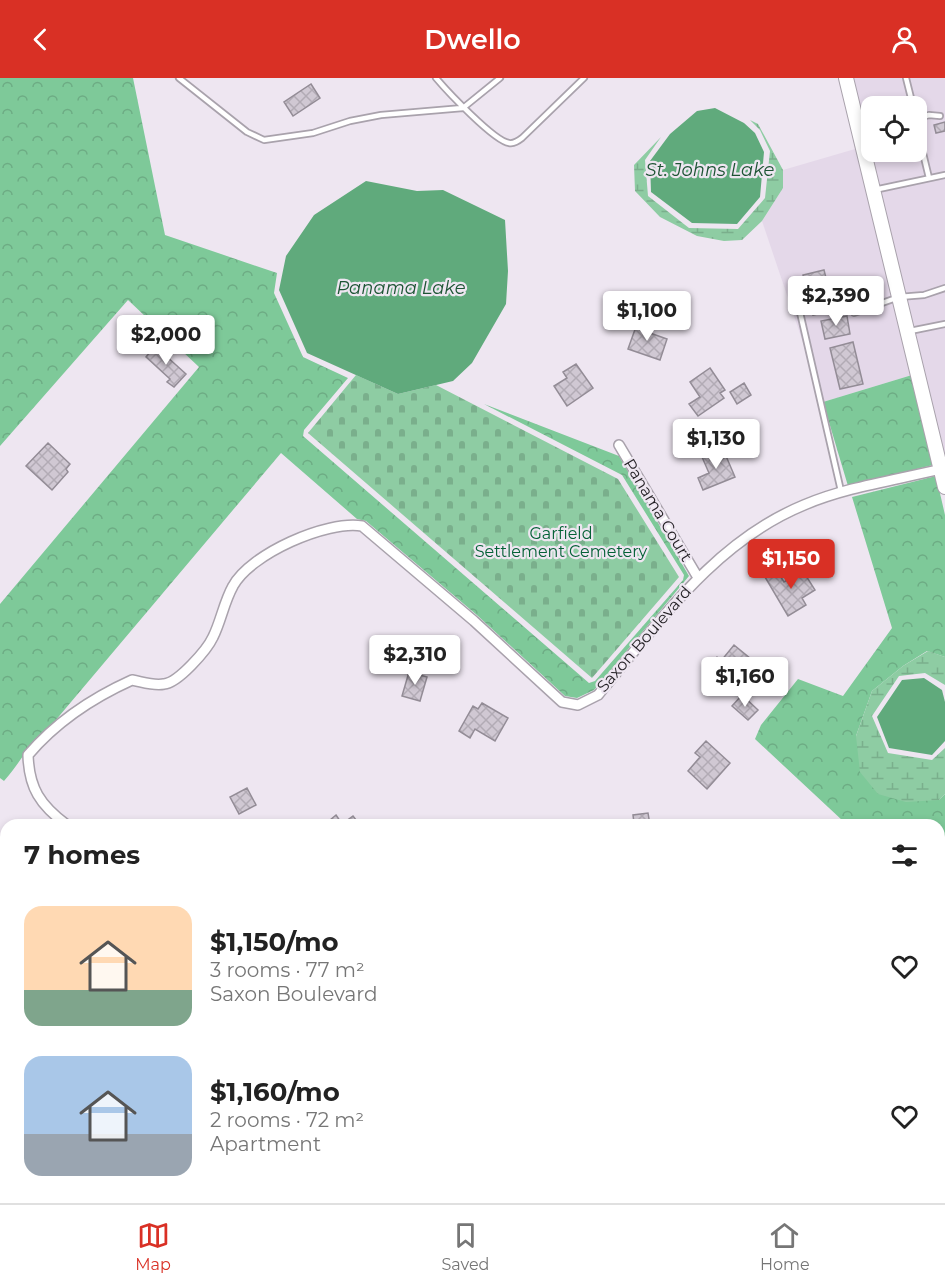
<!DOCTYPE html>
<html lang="en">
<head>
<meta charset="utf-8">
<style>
  :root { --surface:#fff; --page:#f6f6f6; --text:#222; --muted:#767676; --line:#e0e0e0; --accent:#d93025 }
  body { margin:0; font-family:Montserrat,sans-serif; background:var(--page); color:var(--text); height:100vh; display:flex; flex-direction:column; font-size:22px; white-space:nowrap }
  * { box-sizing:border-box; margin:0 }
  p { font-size:20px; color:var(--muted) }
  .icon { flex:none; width:33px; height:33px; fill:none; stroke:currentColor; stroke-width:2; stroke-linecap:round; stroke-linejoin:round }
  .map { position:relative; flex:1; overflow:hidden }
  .sheet { position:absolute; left:0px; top:741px; width:945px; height:384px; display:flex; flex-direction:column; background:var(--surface); border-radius:18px 18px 0 0; box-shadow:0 3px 9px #0003 }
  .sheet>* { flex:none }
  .buttons { position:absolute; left:861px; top:18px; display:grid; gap:12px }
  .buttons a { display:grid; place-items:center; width:66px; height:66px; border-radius:12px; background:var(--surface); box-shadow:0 3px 9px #0003; font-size:30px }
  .price { position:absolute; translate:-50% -51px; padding:0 14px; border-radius:6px; background:#fff; color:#222; font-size:20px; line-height:39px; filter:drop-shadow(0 2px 3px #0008) }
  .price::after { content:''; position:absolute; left:50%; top:36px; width:18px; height:14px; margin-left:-9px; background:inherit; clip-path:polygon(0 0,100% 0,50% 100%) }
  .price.on { background:var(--accent); color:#fff }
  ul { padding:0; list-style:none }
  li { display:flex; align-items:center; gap:18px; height:150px; padding:0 24px }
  li span { display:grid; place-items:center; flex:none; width:168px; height:120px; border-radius:18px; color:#555 }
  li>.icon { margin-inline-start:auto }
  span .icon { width:72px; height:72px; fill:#fffc; stroke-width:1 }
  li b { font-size:26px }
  h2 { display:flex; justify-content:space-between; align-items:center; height:72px; padding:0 24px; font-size:26px }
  header { display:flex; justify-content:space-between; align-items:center; height:78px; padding:0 24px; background:var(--accent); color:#fff; font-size:27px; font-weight:600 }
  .dock { display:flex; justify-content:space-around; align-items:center; height:84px; border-top:2px solid var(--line); background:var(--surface); font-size:16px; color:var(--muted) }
  .dock a { display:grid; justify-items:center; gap:3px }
  .dock .on { color:var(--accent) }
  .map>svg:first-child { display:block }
</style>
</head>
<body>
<header><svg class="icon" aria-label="back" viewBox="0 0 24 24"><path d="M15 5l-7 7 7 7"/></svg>Dwello<svg class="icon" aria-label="person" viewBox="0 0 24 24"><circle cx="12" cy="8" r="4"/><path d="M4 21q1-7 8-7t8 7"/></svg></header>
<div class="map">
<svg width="945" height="1125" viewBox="0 0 945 1125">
  <defs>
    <pattern id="forest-crowns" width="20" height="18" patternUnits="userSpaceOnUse" patternTransform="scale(1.5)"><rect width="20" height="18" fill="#7ec999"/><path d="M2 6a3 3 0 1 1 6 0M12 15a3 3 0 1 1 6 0" fill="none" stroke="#6dac84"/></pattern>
    <pattern id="wetland-marsh" width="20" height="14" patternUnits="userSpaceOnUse" patternTransform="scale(1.5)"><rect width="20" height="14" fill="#8ecca3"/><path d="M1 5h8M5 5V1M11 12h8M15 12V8" fill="none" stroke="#7aaf8c"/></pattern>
    <pattern id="cemetery-stones" width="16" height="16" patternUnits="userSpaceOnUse" patternTransform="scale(1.5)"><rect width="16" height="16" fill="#8ecca3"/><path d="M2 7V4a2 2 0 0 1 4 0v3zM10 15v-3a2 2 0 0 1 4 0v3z" fill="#7aaf8c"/></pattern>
    <pattern id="building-cross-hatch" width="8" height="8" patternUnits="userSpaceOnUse" patternTransform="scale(1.5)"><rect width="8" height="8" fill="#d0c8d3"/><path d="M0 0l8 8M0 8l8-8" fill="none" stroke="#b2abb5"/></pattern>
  </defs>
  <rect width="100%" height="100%" fill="#eee6f1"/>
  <path fill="#e4d8e9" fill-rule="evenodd" d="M 853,0 L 945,0 L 945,382 L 880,110 ZM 872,28 L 916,28 L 916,74 L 872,74 Z
    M 841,2 L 912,297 L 823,324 L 762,143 L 783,110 L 783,92 L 855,71 Z"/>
  <path fill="url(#forest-crowns)" d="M 0,0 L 133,0 L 165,157 L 277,195 L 274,215 L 303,279 L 348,300 L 304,352 L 303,358 L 589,605 L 595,603 L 683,502 L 684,497 L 622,397 L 484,326 L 619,378 L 689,498 L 594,612 L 577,620 L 565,618 L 478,538 L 366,443 L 357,441 L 281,375 L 55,643 C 29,664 24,680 4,703 L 0,700 L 0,526 L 199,289 L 128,222 L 0,368 Z
    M 912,297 L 933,387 L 848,408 L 823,324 Z
    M 936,398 L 945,437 L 945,579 L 927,573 L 903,588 L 872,613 L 856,658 L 939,722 L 945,716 L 945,1012 L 939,1009 L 939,747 L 840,747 L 843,743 L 755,661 L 761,647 L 798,601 L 843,618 L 892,550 L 852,419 Z"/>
  <path fill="url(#wetland-marsh)" d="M 750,42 L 758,46 L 783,92 L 783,110 L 762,143 L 742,162 L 724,163 L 697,158 L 660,139 L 635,113 L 634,87 L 661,59 L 645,82 L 648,118 L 689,150 L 738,151 L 765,120 L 770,73 L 760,52 Z
    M 928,573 L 945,579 L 945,607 L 925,595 L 899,598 L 872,638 L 888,675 L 932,682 L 945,670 L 945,716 L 939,722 L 906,724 L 878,716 L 860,694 L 856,658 L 872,613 L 903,588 Z"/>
  <path fill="url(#cemetery-stones)" d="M 356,297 L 398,316 L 436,307 L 618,401 L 679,499 L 592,600 L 308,355 Z"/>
  <path fill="#60aa7c" d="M 715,30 L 744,45 L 755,55 L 764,74 L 760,119 L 737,146 L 692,145 L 651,114 L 650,83 L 670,56 L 697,33 Z
    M 366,103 L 417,113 L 443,112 L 505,142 L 508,193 L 506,226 L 472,285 L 453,303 L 398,316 L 307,275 L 279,212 L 286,178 L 314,137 Z
    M 924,600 L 942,612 L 945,624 L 945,663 L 932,677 L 889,670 L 877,639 L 902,602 Z
    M 939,1015 L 945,1018 L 945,1125 L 119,1125 L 118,1119 L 939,1119 Z"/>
  <path fill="url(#building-cross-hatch)" stroke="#938c96" stroke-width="1.5" d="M 311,6 L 320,20 L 293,38 L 284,24 Z
    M 945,44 L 945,53 L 936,55 L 934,47 Z
    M 824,192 L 834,232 L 813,237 L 803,197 Z
    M 847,238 L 850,256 L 825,261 L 821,243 Z
    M 638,243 L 653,248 L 650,255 L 667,261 L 660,282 L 628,271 Z
    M 853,264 L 863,306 L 840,311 L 830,270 Z
    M 155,268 L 186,296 L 174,309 L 167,304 L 170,301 L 146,279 Z
    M 576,286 L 593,310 L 567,328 L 554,308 L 567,300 L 563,294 Z
    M 710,290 L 725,312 L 720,315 L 724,320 L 698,338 L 689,326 L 700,319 L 690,304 Z
    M 744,305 L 751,317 L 737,326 L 730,314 Z
    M 48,365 L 70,386 L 66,391 L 68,394 L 52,412 L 26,388 Z
    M 723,371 L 735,399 L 703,412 L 698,400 L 709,395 L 702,379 Z
    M 801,490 L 815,512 L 802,520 L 806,527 L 788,538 L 765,499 L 777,493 L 784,504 L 796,497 L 794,494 Z
    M 428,564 L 438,564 L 438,585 L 428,585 Z
    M 734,567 L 750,580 L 746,585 L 750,589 L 732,611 L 708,590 L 717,579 L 721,583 Z
    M 409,594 L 427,599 L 420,623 L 402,618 Z
    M 742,617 L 758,632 L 748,642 L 732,628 Z
    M 482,625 L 508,640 L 495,663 L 475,651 L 470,660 L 459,653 L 473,628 L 478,631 Z
    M 706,663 L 730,685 L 707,711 L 688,693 L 700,679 L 695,675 Z
    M 247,710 L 256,727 L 239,736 L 230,719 Z
    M 648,735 L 650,747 L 623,747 L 634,745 L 633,737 Z
    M 336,737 L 342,746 L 353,738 L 360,747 L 324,747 Z"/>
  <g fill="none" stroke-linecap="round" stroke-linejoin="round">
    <g stroke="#a9a2ac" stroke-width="8">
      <path id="lane" d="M 179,0 L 247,54 L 264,62 L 313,55 L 350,43 L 381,37 L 463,30 L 500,0
        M 436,0 C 447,13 494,63 509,65 C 514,66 518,63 522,60 L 584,0
        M 906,0 L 913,28
        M 916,41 L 929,37 L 940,38
        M 916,46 L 929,100
        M 874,112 L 945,97
        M 796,217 L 841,413
        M 854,235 L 899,219 L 924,217 L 945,210
        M 910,253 L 945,246
        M 0,973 L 6,977"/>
    </g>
    <g stroke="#a9a2ac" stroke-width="12">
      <path id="street" d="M 619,367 L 697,498
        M 67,747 C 40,727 29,710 28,677 C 57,643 92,620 132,602 C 143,604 153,608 164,606 C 178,605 207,572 213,559 C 221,543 224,524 233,508 C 250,476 327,442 362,448 L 474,543 L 562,624 L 578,627 L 598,617 C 659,545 714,464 804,427 C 846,409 896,402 941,391
        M 0,1032 L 6,1037
        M 26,1119 L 27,1125"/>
    </g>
    <g stroke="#a9a2ac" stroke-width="16">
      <path id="secondary" d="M 846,0 L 945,409"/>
    </g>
    <use href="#lane" stroke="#fff" stroke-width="4.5"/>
    <use href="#street" stroke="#fff" stroke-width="9"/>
    <use href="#secondary" stroke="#fff" stroke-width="14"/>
  </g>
  <g text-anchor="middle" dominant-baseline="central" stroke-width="4.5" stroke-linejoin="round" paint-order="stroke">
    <g font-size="16" fill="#211e22" stroke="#eee6f1">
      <text transform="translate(658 432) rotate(59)">Panama Court</text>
      <text transform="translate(644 561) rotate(-49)">Saxon Boulevard</text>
    </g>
    <g font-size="16" fill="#046136" stroke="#eee6f1">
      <text x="561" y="455">Garfield<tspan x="561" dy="18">Settlement Cemetery</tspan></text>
    </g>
    <g font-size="18" font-style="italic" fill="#1d5434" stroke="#eee6f1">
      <text x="710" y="92">St. Johns Lake</text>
      <text x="401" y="210">Panama Lake</text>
    </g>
  </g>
</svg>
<div class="buttons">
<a><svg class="icon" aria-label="locate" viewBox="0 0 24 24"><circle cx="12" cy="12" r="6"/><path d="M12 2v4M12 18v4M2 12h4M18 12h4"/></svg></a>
</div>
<b class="price" style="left:836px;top:249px">$2,390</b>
<b class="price" style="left:647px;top:264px">$1,100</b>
<b class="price" style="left:166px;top:288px">$2,000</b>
<b class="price" style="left:716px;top:392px">$1,130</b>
<b class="price on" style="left:791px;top:512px">$1,150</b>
<b class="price" style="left:415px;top:608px">$2,310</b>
<b class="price" style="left:745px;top:630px">$1,160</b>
<section class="sheet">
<h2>7 homes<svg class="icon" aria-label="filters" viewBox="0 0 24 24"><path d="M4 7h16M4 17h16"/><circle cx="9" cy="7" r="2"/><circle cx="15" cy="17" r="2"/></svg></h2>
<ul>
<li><span style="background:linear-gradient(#ffd9b3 70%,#7fa58c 0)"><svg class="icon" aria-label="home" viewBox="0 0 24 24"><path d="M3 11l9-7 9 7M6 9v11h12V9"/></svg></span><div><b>$1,150/mo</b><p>3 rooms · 77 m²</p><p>Saxon Boulevard</p></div><svg class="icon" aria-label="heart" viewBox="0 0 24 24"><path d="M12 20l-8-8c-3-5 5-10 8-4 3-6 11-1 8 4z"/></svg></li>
<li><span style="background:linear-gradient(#a9c7e8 65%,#9aa5b1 0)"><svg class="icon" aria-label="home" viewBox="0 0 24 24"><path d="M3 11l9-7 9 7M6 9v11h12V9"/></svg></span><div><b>$1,160/mo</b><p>2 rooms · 72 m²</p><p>Apartment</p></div><svg class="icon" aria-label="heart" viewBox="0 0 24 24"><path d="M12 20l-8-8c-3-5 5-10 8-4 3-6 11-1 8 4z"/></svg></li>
</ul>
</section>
</div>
<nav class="dock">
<a class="on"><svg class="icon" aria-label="map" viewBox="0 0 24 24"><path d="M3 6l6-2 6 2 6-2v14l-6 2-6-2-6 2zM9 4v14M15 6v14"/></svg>Map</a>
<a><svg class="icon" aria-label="saved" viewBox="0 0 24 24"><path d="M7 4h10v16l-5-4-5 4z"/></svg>Saved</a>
<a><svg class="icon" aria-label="home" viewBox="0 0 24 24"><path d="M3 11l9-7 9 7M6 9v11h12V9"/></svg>Home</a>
</nav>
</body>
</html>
